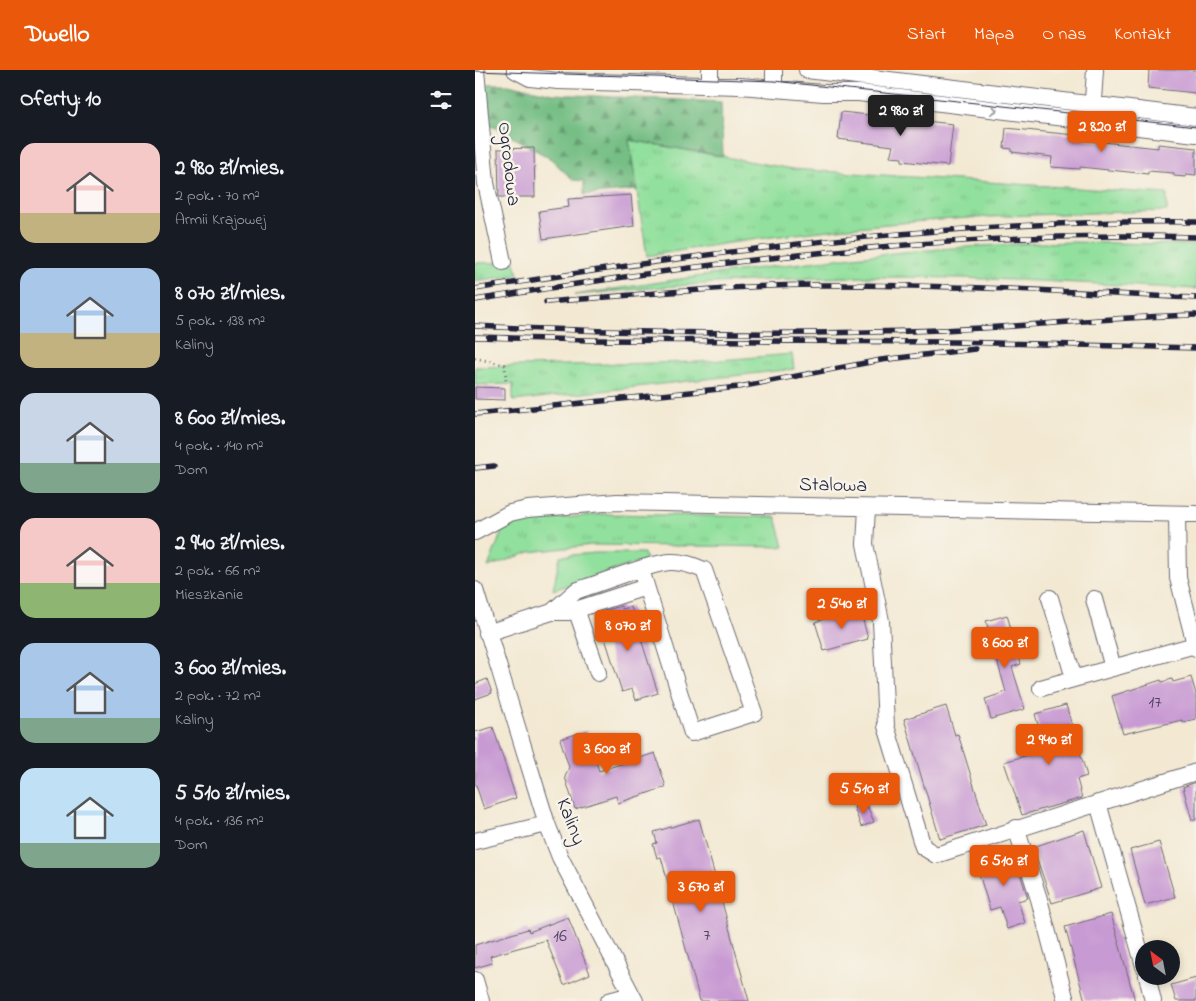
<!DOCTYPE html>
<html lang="pl">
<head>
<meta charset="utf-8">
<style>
  :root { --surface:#171b24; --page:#242831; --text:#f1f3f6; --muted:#9ea1a6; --accent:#ea580c }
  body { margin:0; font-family:"Indie Flower",sans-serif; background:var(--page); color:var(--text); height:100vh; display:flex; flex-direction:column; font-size:19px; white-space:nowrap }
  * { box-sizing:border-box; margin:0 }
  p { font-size:16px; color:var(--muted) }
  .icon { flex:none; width:28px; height:28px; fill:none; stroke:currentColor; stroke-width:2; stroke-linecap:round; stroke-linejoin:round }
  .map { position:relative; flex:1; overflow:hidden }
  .details { display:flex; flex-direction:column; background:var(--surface); width:475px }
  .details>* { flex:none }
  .needle { width:32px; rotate:328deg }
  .controls { position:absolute; left:660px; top:870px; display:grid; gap:10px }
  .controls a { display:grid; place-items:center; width:45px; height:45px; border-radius:50%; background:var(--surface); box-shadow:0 2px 8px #0003; font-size:25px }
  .price { position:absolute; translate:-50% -42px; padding:0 11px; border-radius:5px; background:var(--accent); color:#fff; font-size:16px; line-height:32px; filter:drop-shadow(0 1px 2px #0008) }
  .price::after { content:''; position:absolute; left:50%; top:30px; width:15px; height:11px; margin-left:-8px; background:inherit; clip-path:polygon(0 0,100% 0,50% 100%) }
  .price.selected { background:#222; color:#fff }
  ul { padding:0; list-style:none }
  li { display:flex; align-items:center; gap:15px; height:125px; padding:0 20px }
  li span { display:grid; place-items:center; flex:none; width:140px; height:100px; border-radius:15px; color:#555 }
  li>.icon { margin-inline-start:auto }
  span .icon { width:60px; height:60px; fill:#fffc; stroke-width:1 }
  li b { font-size:21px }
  h2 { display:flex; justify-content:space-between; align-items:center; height:60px; padding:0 20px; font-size:21px }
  header { display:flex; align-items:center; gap:30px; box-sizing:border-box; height:70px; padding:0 25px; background:var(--accent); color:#fff }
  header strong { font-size:24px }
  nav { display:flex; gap:28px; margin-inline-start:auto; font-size:18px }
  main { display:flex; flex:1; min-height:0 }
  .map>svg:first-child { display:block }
</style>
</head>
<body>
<header>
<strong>Dwello</strong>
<nav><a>Start</a><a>Mapa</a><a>O nas</a><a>Kontakt</a></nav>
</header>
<main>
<section class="details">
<h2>Oferty: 10<svg class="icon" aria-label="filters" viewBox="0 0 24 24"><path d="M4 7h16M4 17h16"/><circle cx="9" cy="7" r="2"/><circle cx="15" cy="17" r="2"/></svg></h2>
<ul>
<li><span style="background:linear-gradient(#f6c9c9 70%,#c2b280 0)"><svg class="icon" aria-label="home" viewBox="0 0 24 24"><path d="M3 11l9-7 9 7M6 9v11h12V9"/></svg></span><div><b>2 980 zł/mies.</b><p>2 pok. · 70 m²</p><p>Armii Krajowej</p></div></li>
<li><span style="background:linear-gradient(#a9c7e8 65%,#c2b280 0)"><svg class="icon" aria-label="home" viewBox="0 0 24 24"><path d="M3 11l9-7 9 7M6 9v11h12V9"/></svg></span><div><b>8 070 zł/mies.</b><p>5 pok. · 138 m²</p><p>Kaliny</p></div></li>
<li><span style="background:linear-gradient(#c9d6e8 70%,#7fa58c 0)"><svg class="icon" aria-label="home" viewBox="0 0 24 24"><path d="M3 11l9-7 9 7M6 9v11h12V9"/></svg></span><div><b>8 600 zł/mies.</b><p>4 pok. · 140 m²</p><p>Dom</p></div></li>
<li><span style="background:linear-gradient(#f6c9c9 65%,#8fb573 0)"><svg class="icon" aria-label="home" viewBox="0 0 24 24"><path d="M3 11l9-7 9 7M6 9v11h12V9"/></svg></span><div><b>2 940 zł/mies.</b><p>2 pok. · 66 m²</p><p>Mieszkanie</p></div></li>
<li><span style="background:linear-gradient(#a9c7e8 75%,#7fa58c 0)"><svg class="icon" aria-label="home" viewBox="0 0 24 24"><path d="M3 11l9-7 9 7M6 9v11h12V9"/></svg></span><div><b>3 600 zł/mies.</b><p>2 pok. · 72 m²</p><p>Kaliny</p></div></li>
<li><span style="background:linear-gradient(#bfe0f5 75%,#7fa58c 0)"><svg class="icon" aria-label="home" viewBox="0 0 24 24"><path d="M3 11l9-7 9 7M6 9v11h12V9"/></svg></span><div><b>5 510 zł/mies.</b><p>4 pok. · 136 m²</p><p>Dom</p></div></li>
</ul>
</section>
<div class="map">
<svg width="721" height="931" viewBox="0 0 721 931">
  <defs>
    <pattern id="grass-tufts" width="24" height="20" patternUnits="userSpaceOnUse" patternTransform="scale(1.25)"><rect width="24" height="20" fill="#92e09d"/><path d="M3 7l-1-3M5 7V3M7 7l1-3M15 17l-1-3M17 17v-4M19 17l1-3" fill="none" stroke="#7ec088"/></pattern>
    <pattern id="forest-firs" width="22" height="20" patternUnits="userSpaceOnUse" patternTransform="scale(1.25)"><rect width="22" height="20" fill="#75be84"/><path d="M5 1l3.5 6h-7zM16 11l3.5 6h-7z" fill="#609a6d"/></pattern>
  </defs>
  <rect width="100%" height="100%" fill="#f7f3e8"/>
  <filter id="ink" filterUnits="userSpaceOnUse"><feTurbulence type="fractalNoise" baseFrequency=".02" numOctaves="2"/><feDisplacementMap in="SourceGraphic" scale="10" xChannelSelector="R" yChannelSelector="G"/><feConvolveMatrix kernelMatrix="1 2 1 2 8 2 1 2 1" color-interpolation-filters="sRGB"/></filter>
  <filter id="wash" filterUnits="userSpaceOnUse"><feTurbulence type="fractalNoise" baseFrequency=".0096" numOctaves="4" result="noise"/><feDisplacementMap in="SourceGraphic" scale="20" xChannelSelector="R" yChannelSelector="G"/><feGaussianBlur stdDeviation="1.12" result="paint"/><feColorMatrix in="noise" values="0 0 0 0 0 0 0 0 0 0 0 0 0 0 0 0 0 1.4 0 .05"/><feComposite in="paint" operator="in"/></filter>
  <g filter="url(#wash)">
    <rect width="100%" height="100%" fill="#f3e9d3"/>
    <path fill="url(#grass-tufts)" stroke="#5a816c" d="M 154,70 L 318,99 L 692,124 L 692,141 C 626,143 560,144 495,148 C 386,154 279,168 172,186 Z
      M 599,172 L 721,175 L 721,219 C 616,214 512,207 407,207 C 304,207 202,215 100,225 C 268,199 430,176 599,172 Z
      M 40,192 L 43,205 L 0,211 L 0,193 Z
      M 317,284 L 319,299 L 38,331 L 38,314 L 0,315 L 0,297 L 223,292 Z
      M 129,444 L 301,447 L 309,477 L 117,475 L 55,482 L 13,497 L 27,461 L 38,453 Z"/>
    <path fill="url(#forest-firs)" stroke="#4c7060" d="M 9,14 L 33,14 L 78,24 L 246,32 L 248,86 L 154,70 L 162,120 L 109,125 L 109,111 L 98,110 L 76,89 L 13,53 Z"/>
    <path fill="#92e09d" stroke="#5a816c" d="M 120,483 L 169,483 L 171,490 L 78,520 L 85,486 Z"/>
    <g id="blocks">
      <path fill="#c89ad3" d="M 674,0 L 721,0 L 721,23 L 673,18 Z
        M 366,42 L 478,54 L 473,96 L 427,91 L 427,88 L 415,87 L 418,76 L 363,69 Z
        M 531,58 L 609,66 L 609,70 L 683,78 L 683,74 L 721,78 L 721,105 L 711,104 L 711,107 L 699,106 L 699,103 L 673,101 L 673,104 L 605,97 L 605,99 L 576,97 L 577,87 L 537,82 L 537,79 L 529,78 Z
        M 59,78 L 60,127 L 24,127 L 23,79 Z
        M 156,125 L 159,156 L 68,169 L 64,141 L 94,137 L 93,129 Z
        M 0,317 L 30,318 L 30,330 L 0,329 Z
        M 146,536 L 147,539 L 156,537 L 183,623 L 161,630 L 157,619 L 147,622 L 122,543 Z
        M 385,539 L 393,569 L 349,581 L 340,552 Z
        M 532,545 L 546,594 L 537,597 L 550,639 L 516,649 L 510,629 L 531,622 L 511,551 Z
        M 716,607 L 721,624 L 721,649 L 708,652 L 707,650 L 648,664 L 637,626 L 686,610 L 687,612 L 697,609 L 698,612 Z
        M 12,609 L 17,623 L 0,629 L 0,614 Z
        M 591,635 L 612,706 L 602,709 L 607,728 L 547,745 L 529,692 L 570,680 L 560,644 Z
        M 471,636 L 480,665 L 483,664 L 511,755 L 465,769 L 429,649 Z
        M 18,657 L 41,728 L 9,739 L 0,712 L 0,662 Z
        M 111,661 L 124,701 L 180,683 L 191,717 L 143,733 L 141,726 L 100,739 L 90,707 L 94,697 L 85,669 Z
        M 721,712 L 721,750 L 717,750 L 708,717 Z
        M 391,733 L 399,752 L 386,757 L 379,737 Z
        M 224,749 L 235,788 L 274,931 L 225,931 L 186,787 L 182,788 L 178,774 L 182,773 L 179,762 Z
        M 609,760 L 626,818 L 577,833 L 558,777 Z
        M 684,772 L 700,827 L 670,835 L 655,780 Z
        M 538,782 L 553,828 L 543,831 L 550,853 L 532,859 L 525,837 L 515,840 L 501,794 Z
        M 636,844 L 660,931 L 610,931 L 590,857 Z
        M 93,847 L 115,904 L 89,915 L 71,870 L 15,886 L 17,893 L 0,898 L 0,875 L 53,859 L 54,862 Z
        M 721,908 L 721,931 L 701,931 L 696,915 Z"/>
    </g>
  </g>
  <g filter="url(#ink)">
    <use href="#blocks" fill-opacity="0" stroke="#6b6870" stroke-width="1"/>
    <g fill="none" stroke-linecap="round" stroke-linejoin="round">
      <g stroke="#6b6870" stroke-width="18">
        <path id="minor" d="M 1,0 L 11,113 L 28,192
          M 40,0 L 55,8 L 83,11 L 265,16 L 348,23 L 384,23 L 721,64
          M 332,0 L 721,47
          M 235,16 L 235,0
          M 299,18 L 299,0
          M 617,46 L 620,0
          M 392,438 L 390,474 L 406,551 L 411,656 L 448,777 L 461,785 L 721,702
          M 702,444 L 703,508 L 721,578
          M 0,462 L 35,443 L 53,439 L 142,432 L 721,444
          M 0,520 L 72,754 L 85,787 L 160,931
          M 575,528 L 599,608
          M 619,529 L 638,598
          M 101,539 L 123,603
          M 77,542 L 94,542 L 171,517
          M 12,563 L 77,542 L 101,521 L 109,518 C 132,511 172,494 195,492 C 207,491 219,496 229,500 L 279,643 L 217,663 L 166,500
          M 566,618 L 720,575
          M 623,733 L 669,896
          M 541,758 L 564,829 L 591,931
          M 0,771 L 72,754
          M 672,906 L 678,931
          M 0,910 L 6,931
          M 134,931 L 156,925"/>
      </g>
      <path stroke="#6b6870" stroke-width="3" stroke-dasharray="1 4" stroke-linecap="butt" d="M 0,288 L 30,295 L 31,314"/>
      <use href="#minor" stroke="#fff" stroke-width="16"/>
      <path stroke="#22223b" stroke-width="1" d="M 0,1 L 299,11 L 721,57"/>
      <g stroke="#22223b" stroke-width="5.5">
        <path id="rail" d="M 0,219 C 239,181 478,149 721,152
          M 0,230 C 240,191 477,160 721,167
          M 71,232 C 160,225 250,216 339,215 C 466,214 594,222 721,228
          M 0,256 C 154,263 310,266 465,260 C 550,257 635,247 721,245
          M 0,267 L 112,270 L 480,272 L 721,278
          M 0,344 L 264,317 L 406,290 L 500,279
          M 0,398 L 19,396"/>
      </g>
      <use href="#rail" stroke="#f7f3e8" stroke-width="4" stroke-dasharray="11" stroke-linecap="butt"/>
    </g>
    <defs><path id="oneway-chevron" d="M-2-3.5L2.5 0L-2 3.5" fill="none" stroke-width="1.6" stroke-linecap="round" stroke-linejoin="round" transform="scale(1.25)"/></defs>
    <use stroke="#9c9ca7" href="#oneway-chevron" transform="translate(519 40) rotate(7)"/>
  </g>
  <g text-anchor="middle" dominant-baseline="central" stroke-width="5" stroke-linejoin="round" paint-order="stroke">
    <g font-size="18" fill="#4c4061">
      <text x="680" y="633">17</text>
      <text x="232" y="866">7</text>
      <text x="85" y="867">16</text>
    </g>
    <g font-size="20" fill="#22223b" stroke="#f7f3e8">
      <text transform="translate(33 94) rotate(83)">Ogrodowa</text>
      <text transform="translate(358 416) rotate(1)">Stalowa</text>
      <text transform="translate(95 752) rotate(69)">Kaliny</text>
    </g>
  </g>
</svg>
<div class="controls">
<a><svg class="needle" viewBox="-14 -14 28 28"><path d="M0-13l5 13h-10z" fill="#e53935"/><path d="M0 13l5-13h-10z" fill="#9ea1a6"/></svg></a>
</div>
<b class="price selected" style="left:426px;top:67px">2 980 zł</b>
<b class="price" style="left:627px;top:83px">2 820 zł</b>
<b class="price" style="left:367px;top:560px">2 540 zł</b>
<b class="price" style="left:153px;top:582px">8 070 zł</b>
<b class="price" style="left:530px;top:599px">8 600 zł</b>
<b class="price" style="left:574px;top:696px">2 940 zł</b>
<b class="price" style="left:132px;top:705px">3 600 zł</b>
<b class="price" style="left:389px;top:745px">5 510 zł</b>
<b class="price" style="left:529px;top:817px">6 510 zł</b>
<b class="price" style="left:226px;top:843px">3 670 zł</b>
</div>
</main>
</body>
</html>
